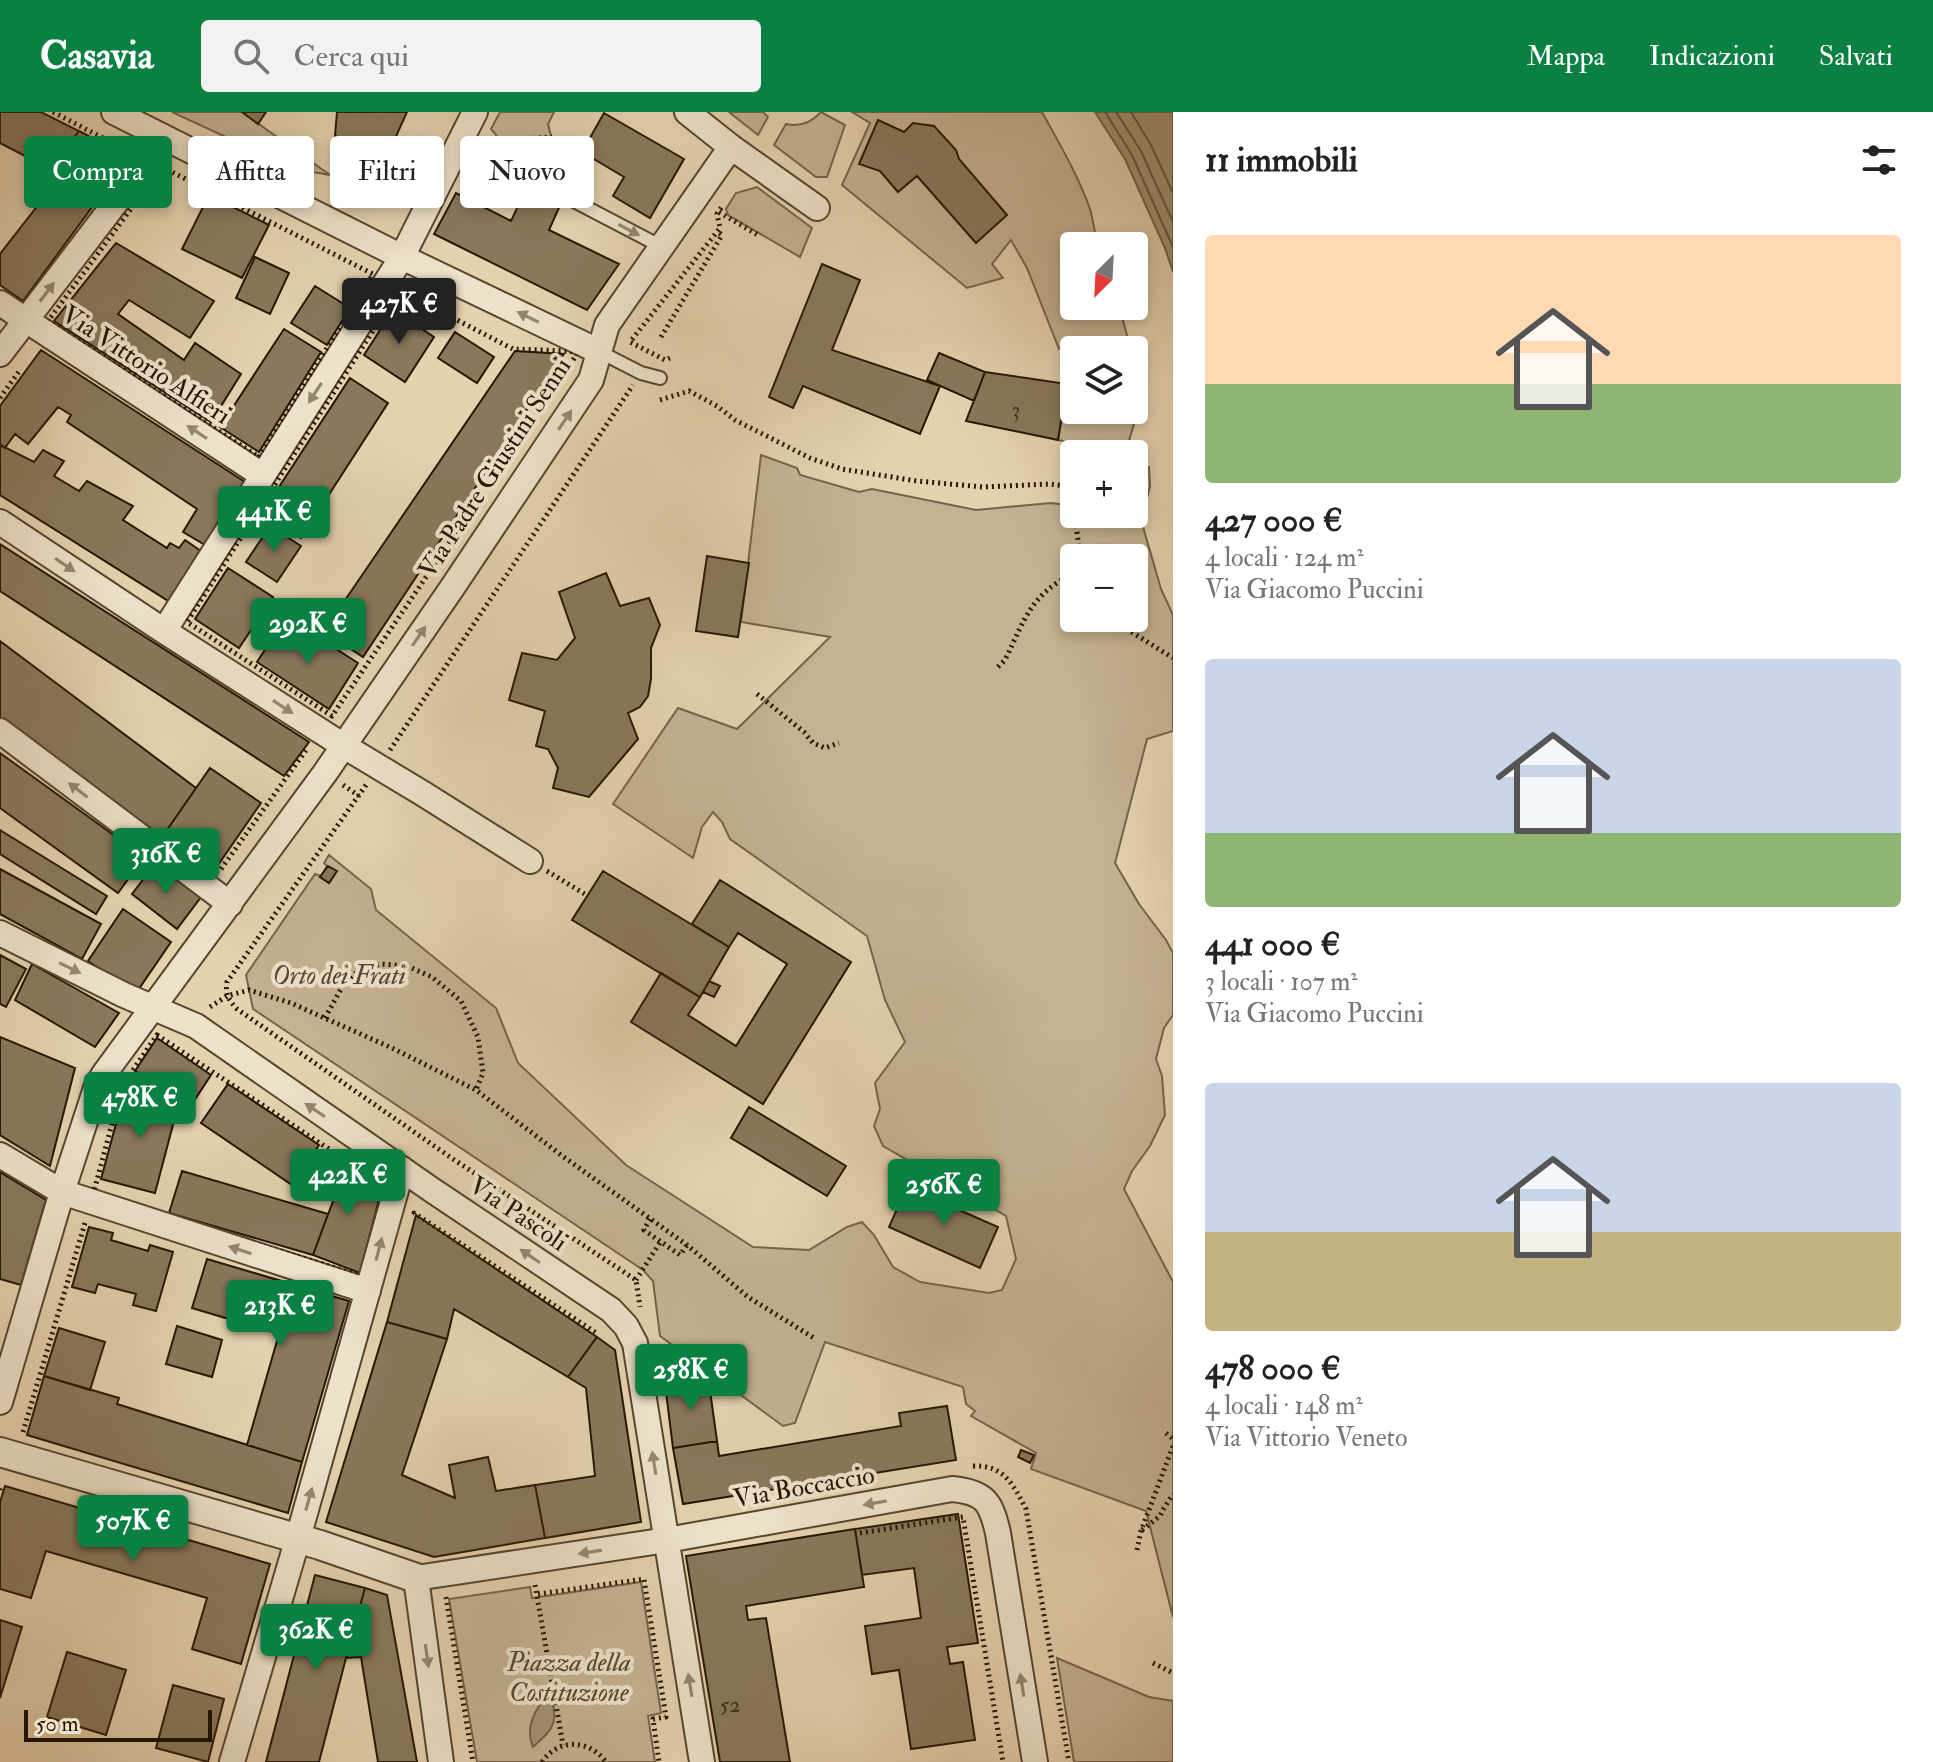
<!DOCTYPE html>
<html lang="it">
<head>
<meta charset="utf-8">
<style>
  :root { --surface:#fff; --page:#f2f2f2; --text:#222; --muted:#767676; --accent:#0b8043 }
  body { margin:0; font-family:"IM FELL Double Pica",serif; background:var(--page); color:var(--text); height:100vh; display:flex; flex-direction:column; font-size:30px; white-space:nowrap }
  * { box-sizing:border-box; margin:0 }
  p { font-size:26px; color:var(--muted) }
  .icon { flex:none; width:44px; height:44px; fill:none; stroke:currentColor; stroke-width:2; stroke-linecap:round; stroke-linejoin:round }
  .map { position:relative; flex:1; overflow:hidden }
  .details { display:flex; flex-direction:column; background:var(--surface); width:760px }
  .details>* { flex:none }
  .top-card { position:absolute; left:24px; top:24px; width:760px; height:72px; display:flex; gap:16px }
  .needle { width:52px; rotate:204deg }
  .buttons { position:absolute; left:1060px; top:120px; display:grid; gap:16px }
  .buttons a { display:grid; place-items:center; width:88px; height:88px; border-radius:8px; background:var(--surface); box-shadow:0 4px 12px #0003; font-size:40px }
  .scale { position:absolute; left:24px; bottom:20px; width:188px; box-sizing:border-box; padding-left:8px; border:4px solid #261703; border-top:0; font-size:22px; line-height:28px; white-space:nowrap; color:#261703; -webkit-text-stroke:6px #eee2cb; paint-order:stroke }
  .price { position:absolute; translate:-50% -68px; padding:0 18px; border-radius:8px; background:var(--accent); color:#fff; font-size:26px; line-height:52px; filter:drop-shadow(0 2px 4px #0008) }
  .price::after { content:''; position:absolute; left:50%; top:48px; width:24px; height:18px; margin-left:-12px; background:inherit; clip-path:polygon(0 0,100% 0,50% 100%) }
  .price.current { background:#222; color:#fff }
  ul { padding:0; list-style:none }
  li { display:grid; align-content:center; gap:16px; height:424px; padding:0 32px }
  li span { display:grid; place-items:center; height:248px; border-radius:8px; color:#555 }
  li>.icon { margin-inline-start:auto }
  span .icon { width:144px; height:144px; fill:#fffc; stroke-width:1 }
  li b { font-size:34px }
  h2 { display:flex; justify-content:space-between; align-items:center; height:96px; padding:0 32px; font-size:34px }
  .chip { padding:0 28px; border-radius:8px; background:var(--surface); box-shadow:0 4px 12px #0003; font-size:28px; line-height:72px }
  .chip.current { background:var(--accent); color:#fff }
  header { display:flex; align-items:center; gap:48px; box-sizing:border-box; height:112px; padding:0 40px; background:var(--accent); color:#fff }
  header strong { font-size:38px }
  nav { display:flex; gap:44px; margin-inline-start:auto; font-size:28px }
  .search { width:560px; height:72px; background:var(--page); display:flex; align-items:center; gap:20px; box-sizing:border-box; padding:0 28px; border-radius:8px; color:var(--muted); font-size:30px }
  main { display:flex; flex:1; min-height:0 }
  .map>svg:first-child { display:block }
</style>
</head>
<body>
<header>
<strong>Casavia</strong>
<div class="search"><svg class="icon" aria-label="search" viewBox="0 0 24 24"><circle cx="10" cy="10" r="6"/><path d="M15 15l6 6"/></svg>Cerca qui</div>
<nav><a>Mappa</a><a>Indicazioni</a><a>Salvati</a></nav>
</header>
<main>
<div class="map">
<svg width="1173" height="1650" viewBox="0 0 1173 1650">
  <rect width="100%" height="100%" fill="#e5d2af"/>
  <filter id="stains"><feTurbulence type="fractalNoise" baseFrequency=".0025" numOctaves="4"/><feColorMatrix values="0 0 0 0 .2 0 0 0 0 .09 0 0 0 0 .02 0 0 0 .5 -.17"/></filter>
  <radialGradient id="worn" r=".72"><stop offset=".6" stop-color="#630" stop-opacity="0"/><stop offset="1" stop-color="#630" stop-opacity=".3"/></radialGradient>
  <path fill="#c5b292" stroke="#76644a" stroke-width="2" fill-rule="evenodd" d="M 172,0 L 242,0 L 330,63 L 295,57 Z
    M 500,0 L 554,0 L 548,12 L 554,36 L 541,62 L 498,39 C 502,31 497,23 491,17 Z
    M 729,0 L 763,0 L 768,5 L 758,23 Z
    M 821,0 L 845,13 L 827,65 L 816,65 L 774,33 L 786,12 C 800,15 811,11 821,0 Z
    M 852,0 L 1042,0 C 1059,31 1078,63 1090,97 C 1094,110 1094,122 1099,134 L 1074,134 L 1074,194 L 1119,194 L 1131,238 L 1074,238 L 1074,240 L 1065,236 L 1059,237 L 1027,156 L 1011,128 L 992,152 L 1003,166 L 967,176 L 842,73 L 870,11 Z
    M 757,75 L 812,116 L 800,145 L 728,103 L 726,97 L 736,81 Z
    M 1134,247 L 1140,265 L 1139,295 L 1125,342 L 1074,342 L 1074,349 L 1069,347 L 1068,330 L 1058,328 L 1070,257 L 1074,255 L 1074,298 L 1134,298 Z
    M 761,343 L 797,356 L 800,363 L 859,380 L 872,377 L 976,398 L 1051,391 L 1074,394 L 1074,402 L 1134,402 L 1134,355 L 1149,355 L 1150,375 L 1141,408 L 1161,477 L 1173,503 L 1173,619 L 1147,627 L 1115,751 L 1139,792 L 1166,828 L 1173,841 L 1173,903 L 1164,916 L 1156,947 L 1162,964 L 1165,1003 L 1150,1034 L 1132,1059 L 1124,1077 L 1173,1170 L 1173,1505 L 1146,1399 L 1031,1357 L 1036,1341 L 971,1304 L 975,1299 L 966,1292 L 963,1275 L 825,1230 L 795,1311 L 783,1314 L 660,1224 L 653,1169 L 643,1158 L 253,897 L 246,863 L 315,762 L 321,764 L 327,754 L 324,751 L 329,743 L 371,777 L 376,798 L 496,896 L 518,951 L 626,1053 L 753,1135 L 809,1138 L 847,1115 L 862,1110 L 874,1123 L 893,1155 L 920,1170 L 989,1181 L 1002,1178 L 1016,1147 L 1006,1104 L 883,1034 L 874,1014 L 880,997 L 875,971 L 905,930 L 885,888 L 867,824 L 730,727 L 722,710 L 713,700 L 702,715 L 693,746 L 613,692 L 678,596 L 737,617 L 830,525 L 741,510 ZM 1074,446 L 1134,446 L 1134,506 L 1074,506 Z
    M 641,1470 L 661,1601 L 648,1604 L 655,1650 L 477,1650 L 449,1487 L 530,1475 L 532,1486 Z
    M 1057,1546 L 1149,1585 L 1173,1589 L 1173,1650 L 1074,1650 Z"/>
  <path fill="#a49275" stroke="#726147" stroke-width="2" d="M 1095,0 L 1173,0 L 1173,160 L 1165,136 L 1125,47 Z
    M 551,1579 C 556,1611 558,1613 533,1635 C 524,1615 537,1594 551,1579 Z"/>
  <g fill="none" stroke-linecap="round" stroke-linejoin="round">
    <path stroke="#65543c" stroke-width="2" d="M 1105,0 L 1132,43 L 1173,135
      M 1116,0 L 1141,39 L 1173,110
      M 1131,0 L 1151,33 L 1173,81"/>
  </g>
  <path fill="#89785c" stroke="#261703" stroke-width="2" d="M 0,0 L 41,0 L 79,19 L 50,57 L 0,31 Z
    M 242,0 L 266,0 L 258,12 Z
    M 337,0 L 407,0 L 389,40 L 335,24 Z
    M 604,1 L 684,47 L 650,106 L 613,84 L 624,65 L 582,40 Z
    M 878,8 L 904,20 L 913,11 L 934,14 L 956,38 L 959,47 L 1007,103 L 976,131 L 917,64 L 898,80 L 880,59 L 859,52 Z
    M 79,19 L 129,45 L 23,189 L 0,173 L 0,142 L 60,65 L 50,57 Z
    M 529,71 L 562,89 L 549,118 L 619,152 L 587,198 L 434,122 L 456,81 L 511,109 Z
    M 209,83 L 269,113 L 242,166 L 182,137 Z
    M 116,131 L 214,189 L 190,226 L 129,188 L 118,202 L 184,248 L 195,231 L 241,262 L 211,310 L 54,209 Z
    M 255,145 L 289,161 L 270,202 L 236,186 Z
    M 822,152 L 860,168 L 832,238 L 940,274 L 920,322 L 803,274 L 793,296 L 769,285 Z
    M 315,174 L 350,196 L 327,233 L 291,211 Z
    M 393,198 L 434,225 L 405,270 L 364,243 Z
    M 284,217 L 321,240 L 259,340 L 220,315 Z
    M 455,220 L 494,245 L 477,271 L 438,246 Z
    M 41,238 L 245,370 L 205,433 L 183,420 L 197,397 L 67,310 L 71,303 L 58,295 L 28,332 L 15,322 L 5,336 L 0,333 L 0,294 Z
    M 515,239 L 564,242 L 363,545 L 324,519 Z
    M 939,241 L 985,260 L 974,289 L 927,268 Z
    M 985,260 L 1067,272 L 1058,328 L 966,309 Z
    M 350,266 L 388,291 L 301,426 L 262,401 Z
    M 0,333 L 34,350 L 43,338 L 64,349 L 54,364 L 79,379 L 87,369 L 133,394 L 123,408 L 167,436 L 170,431 L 179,436 L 185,428 L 201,439 L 170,490 L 0,383 Z
    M 270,414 L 301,434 L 277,470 L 246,450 Z
    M 0,432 L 309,630 L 284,664 L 0,479 Z
    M 707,444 L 749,451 L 738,525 L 696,519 Z
    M 228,456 L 273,485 L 239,536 L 195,507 Z
    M 606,461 L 620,494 L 649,486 L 660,513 L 651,536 L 651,567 L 648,584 L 640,595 L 628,601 L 638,627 L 589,685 L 553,676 L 558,656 L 548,637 L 536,634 L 545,599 L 509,588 L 522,541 L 557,548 L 575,526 L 559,480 Z
    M 281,513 L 314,535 L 319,526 L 358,551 L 329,597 L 257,550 Z
    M 0,529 L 196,676 L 160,728 L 0,606 Z
    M 0,641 L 144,745 L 118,781 L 0,696 Z
    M 210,656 L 261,691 L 211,763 L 160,728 Z
    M 0,718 L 107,784 L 96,802 L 0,742 Z
    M 155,752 L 201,785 L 177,817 L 132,782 Z
    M 328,754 L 337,759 L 329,771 L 320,765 Z
    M 0,757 L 101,812 L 82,847 L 0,802 Z
    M 603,759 L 729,835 L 700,885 L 572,808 Z
    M 720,768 L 851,850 L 763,992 L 631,910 L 661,861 L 700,885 L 688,903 L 736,934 L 787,852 L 738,821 L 729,835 L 692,812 Z
    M 123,797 L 171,830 L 136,881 L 88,849 Z
    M 0,843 L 26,857 L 6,895 L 0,892 Z
    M 32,852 L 119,901 L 95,935 L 15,888 Z
    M 709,869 L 720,874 L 714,885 L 703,880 Z
    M 0,925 L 75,956 L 50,1054 L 0,1023 Z
    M 157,926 L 211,963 L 190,995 L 135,959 Z
    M 228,972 L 319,1033 L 292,1073 L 201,1011 Z
    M 126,975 L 179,990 L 155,1081 L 101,1067 Z
    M 749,995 L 846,1054 L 827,1084 L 731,1026 Z
    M 338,1048 L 382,1076 L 360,1161 L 313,1143 L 333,1089 L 320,1079 Z
    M 182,1059 L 328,1102 L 313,1143 L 169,1101 Z
    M 0,1060 L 46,1088 L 21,1173 L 0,1167 Z
    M 907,1075 L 998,1115 L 980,1156 L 889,1115 Z
    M 416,1103 L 597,1225 L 568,1265 L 454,1197 L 447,1227 L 387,1210 Z
    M 89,1115 L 113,1121 L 111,1128 L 148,1139 L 150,1133 L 173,1140 L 156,1199 L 133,1193 L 136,1182 L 98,1172 L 95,1181 L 72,1175 Z
    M 207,1147 L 349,1189 L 302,1350 L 247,1333 L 279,1222 L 192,1196 Z
    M 387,1210 L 447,1227 L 402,1363 L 455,1386 L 449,1353 L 488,1345 L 496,1379 L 535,1373 L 545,1426 L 434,1445 L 326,1410 Z
    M 177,1214 L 222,1228 L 212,1265 L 166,1252 Z
    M 59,1216 L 105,1230 L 90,1278 L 44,1264 Z
    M 597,1225 L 615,1238 L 641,1410 L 545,1426 L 535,1373 L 595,1364 L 586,1276 L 568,1265 Z
    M 44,1264 L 119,1286 L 117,1292 L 302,1350 L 288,1401 L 27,1323 Z
    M 708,1264 L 717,1329 L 673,1336 L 665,1272 Z
    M 947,1294 L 956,1348 L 683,1392 L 673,1336 L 717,1329 L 719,1344 L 901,1314 L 899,1301 Z
    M 1021,1338 L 1034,1343 L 1030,1351 L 1018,1345 Z
    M 5,1374 L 270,1452 L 241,1552 L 192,1537 L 207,1486 L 46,1439 L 31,1486 L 0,1477 L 0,1390 Z
    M 958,1402 L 978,1531 L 947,1535 L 950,1552 L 963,1550 L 975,1628 L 911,1637 L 899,1558 L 872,1562 L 865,1514 L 921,1506 L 914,1456 L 862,1463 L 855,1417 Z
    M 855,1417 L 864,1475 L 746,1494 L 748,1508 L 766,1506 L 790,1650 L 720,1650 L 686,1444 Z
    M 315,1463 L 365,1476 L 346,1546 L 319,1650 L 266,1650 Z
    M 365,1476 L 387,1483 L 417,1650 L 378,1650 L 361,1545 L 346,1546 Z
    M 0,1508 L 22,1515 L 0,1586 Z
    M 67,1540 L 126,1558 L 106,1623 L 47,1605 Z
    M 173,1573 L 224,1587 L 208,1650 L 156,1636 Z"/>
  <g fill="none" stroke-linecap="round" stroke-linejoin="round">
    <g stroke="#56462e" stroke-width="16">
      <path id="service" d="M 461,30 L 662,135
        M 598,239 L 641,261 L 660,266"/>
    </g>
    <g stroke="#56462e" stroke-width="28">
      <path id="minor" d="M 114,0 L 402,145 L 598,239
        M 687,0 L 731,35 L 817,96
        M 0,191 L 262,363
        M 0,242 L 165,26
        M 0,410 L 164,519 L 344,634 L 422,681 L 530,749
        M 164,519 L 402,145 L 475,0
        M 0,619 L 230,792
        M 0,821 L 124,883 L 196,914 L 432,1078 L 611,1198 L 626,1214 L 635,1231 L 702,1650
        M 0,1043 L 62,1080 L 368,1179
        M 0,1290 L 62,1080 L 96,976 L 104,962 L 325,661 L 452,476 L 591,268 L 607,213 L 731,35
        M 232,1650 L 298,1426 L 402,1057
        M 441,1650 L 416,1466 L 667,1428 L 952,1377 C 985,1380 991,1390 998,1421 L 1035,1650"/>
    </g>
    <g stroke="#56462e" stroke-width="32">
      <path id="tertiary" d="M 0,1340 L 320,1433 L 416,1466"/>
    </g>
    <path stroke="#261703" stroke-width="5" stroke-dasharray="2 4" stroke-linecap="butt" d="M 53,0 L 128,39
      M 497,29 L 552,25
      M 162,55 L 373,162 L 259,345 L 48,209 Z
      M 719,100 L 758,123
      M 399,178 L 513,237 L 570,239 L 577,242 L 332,604 L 187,510 Z
      M 661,225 L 722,123 L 717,119
      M 670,246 L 665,248 L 630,230 L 720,116 L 717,102 L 723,93
      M 0,286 L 20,258
      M 660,288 L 689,279 L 717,294 L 735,308 L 810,346 L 842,357 L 917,369 L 983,375 L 1049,372 L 1073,375 L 1074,392
      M 1075,402 L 1080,446
      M 1120,506 L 1130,519 L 1173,546
      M 998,555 L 1005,548 C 1025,507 1030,483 1074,461
      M 757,582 L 804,620 L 813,631 L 825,636 L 839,631
      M 390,638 L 633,273
      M 343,673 L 359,684
      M 366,673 L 227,870 C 225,883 229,888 237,897 L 453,1047 L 636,1168 L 640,1195
      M 221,757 L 306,638
      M 547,759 L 588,784
      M 210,895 L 227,884 L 249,878 L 291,891 L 392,936 L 476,978 L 561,1043 L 687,1133 L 748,1185 L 814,1226
      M 325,906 L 342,875 L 360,857 L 381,852 L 407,854 L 432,865 L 461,889 L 478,925 L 483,961 L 476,978
      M 157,923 L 386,1075 L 362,1164 L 93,1083 L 122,974 Z
      M 414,1102 L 414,1101 L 598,1222
      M 650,1107 L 644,1118 L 680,1143 L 687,1133
      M 636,1168 L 661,1129
      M 23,1320 L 85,1111
      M 1166,1321 L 1173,1327
      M 973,1354 C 1004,1353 1013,1372 1026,1397 L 1069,1650
      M 0,1378 L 1,1375
      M 1142,1418 L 1160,1404 L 1164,1396 L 1173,1382
      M 860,1421 L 963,1405 L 1003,1650
      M 1137,1438 L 1141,1419 L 1173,1334
      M 535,1473 L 563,1633
      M 538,1482 L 644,1467 L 666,1605 L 653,1607 L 659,1650
      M 446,1485 L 473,1650
      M 1153,1551 L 1173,1561
      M 542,1650 C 558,1626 589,1627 606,1650"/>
    <use href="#service" stroke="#eee2cb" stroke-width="12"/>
    <use href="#minor" stroke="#eee2cb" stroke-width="24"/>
    <use href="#tertiary" stroke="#eee2cb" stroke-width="28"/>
  </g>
  <defs><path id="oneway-solid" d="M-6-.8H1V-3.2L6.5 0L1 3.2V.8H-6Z" transform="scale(2)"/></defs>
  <g fill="#948771">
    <use href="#oneway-solid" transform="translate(629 118) rotate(28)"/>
    <use href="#oneway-solid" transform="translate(47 180) rotate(-53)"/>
    <use href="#oneway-solid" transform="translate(528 205) rotate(-154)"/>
    <use href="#oneway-solid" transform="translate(315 281) rotate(123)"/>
    <use href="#oneway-solid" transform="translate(565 308) rotate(-56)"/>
    <use href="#oneway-solid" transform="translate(197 320) rotate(-147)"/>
    <use href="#oneway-solid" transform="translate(65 453) rotate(34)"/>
    <use href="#oneway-solid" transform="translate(419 524) rotate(-56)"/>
    <use href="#oneway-solid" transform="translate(283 595) rotate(33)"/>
    <use href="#oneway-solid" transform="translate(78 678) rotate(-143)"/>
    <use href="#oneway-solid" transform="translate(70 856) rotate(26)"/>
    <use href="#oneway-solid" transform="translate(315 998) rotate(-146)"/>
    <use href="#oneway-solid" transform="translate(379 1137) rotate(-75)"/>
    <use href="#oneway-solid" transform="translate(240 1138) rotate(-162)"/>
    <use href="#oneway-solid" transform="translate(530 1144) rotate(-146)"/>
    <use href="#oneway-solid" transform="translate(654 1351) rotate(-99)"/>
    <use href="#oneway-solid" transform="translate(309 1387) rotate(-74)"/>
    <use href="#oneway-solid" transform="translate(875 1391) rotate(170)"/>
    <use href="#oneway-solid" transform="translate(590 1440) rotate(171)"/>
    <use href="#oneway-solid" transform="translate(427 1544) rotate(82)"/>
    <use href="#oneway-solid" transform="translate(690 1573) rotate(-99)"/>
    <use href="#oneway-solid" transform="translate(1022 1573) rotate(-99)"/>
  </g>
  <g text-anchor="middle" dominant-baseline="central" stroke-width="8" stroke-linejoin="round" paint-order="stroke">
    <g font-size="22" fill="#3f2f19">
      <text x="1016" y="298">3</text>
      <text x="730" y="1593">52</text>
    </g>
    <g font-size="26" fill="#261703" stroke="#eee2cb">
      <text transform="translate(146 253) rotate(33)">Via Vittorio Alfieri</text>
      <text transform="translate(495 356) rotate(-57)">Via Padre Giustini Senni</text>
      <text transform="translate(518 1102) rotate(34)">Via Pascoli</text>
      <text transform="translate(804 1375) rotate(-10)">Via Boccaccio</text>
    </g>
    <g font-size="26" font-style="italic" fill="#56462e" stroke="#eee2cb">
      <text x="339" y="864">Orto dei Frati</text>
      <text x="569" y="1551">Piazza della<tspan x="569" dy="30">Costituzione</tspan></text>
    </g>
  </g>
  <rect width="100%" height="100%" filter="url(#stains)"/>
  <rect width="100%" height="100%" fill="url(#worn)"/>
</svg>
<div class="buttons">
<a><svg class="needle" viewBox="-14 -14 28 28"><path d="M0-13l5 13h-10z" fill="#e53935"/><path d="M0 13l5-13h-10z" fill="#767676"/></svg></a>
<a><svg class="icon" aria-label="layers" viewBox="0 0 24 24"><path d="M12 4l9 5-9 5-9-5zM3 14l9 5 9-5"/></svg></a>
<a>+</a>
<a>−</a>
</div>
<div class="scale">50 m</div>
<b class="price current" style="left:399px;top:234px">427K €</b>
<b class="price" style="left:274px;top:442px">441K €</b>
<b class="price" style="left:308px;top:554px">292K €</b>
<b class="price" style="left:166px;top:784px">316K €</b>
<b class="price" style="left:140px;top:1028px">478K €</b>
<b class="price" style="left:348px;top:1105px">422K €</b>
<b class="price" style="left:944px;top:1115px">256K €</b>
<b class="price" style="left:280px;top:1236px">213K €</b>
<b class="price" style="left:691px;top:1300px">258K €</b>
<b class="price" style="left:133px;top:1451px">507K €</b>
<b class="price" style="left:316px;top:1560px">362K €</b>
<div class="top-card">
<a class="chip current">Compra</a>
<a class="chip">Affitta</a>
<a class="chip">Filtri</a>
<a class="chip">Nuovo</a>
</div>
</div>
<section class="details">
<h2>11 immobili<svg class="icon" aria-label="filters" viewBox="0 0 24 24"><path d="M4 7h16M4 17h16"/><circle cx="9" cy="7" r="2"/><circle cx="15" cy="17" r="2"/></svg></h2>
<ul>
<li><span style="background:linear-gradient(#ffd9b3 60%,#8fb573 0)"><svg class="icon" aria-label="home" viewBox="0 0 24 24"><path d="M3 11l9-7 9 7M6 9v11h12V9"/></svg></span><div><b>427 000 €</b><p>4 locali · 124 m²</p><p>Via Giacomo Puccini</p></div></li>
<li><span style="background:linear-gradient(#c9d6e8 70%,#8fb573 0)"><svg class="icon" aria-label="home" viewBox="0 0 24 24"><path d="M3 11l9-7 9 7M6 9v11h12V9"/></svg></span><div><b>441 000 €</b><p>3 locali · 107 m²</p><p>Via Giacomo Puccini</p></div></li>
<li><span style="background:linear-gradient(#c9d6e8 60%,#c2b280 0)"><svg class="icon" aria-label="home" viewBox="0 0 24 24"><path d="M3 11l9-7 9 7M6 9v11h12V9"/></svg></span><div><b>478 000 €</b><p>4 locali · 148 m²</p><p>Via Vittorio Veneto</p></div></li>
</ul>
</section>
</main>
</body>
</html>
